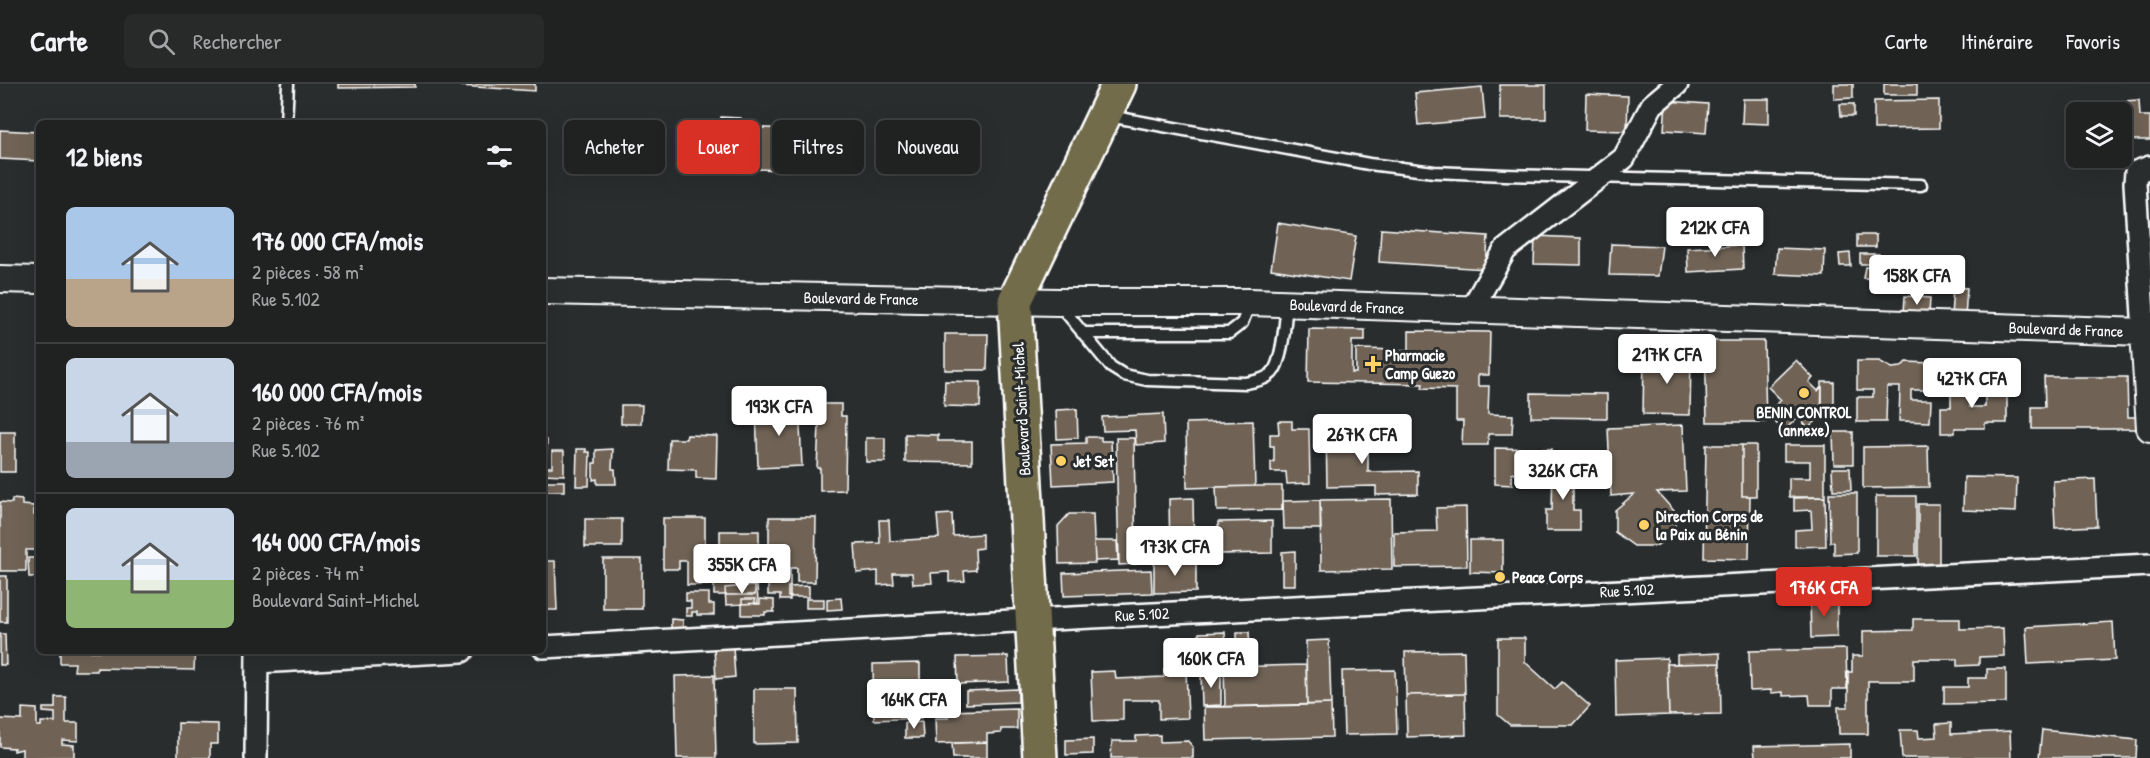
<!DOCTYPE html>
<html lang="fr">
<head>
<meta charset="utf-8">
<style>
  :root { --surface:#202222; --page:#282a2a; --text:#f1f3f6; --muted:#a2a4a5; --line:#3d3f40; --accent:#d93025 }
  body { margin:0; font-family:"Patrick Hand",sans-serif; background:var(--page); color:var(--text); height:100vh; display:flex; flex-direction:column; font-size:22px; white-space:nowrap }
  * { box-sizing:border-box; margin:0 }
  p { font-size:20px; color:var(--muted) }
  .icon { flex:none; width:33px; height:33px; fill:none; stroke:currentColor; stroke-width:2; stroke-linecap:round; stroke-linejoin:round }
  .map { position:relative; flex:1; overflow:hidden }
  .panel { position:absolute; left:36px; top:36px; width:510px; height:534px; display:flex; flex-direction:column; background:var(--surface); border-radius:9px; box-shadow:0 6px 24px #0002,0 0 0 2px var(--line) }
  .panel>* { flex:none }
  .hud { position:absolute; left:564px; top:36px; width:570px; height:54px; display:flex; gap:12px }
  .controls { position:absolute; left:2066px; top:18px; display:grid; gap:12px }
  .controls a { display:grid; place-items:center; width:66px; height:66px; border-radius:9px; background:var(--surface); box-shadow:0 6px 24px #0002,0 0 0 2px var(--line); font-size:30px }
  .price { position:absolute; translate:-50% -51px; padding:0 14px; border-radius:6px; background:#fff; color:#222; font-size:20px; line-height:39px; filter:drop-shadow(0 2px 3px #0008) }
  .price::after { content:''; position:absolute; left:50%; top:36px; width:18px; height:14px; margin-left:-9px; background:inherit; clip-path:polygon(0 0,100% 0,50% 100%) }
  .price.selected { background:var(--accent); color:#fff }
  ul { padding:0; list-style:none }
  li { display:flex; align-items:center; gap:18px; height:150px; padding:0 30px }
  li+li { border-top:2px solid var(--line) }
  li span { display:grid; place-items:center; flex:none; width:168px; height:120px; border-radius:9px; color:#555 }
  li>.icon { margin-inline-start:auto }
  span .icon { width:72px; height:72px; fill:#fffc; stroke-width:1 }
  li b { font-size:26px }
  h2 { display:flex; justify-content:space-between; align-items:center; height:72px; padding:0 30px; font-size:26px }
  .chip { padding:0 21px; border-radius:9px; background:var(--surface); box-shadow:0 6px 24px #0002,0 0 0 2px var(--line); font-size:21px; line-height:54px }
  .chip.selected { background:var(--accent); color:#fff }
  header { display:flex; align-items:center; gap:36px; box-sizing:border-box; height:84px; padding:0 30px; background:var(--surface); border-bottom:2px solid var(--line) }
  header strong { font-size:28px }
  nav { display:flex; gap:33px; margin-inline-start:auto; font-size:21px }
  .search { width:420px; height:54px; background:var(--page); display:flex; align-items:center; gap:15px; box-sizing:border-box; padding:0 21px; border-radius:9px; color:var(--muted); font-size:22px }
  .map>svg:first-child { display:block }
</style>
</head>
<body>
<header>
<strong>Carte</strong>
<div class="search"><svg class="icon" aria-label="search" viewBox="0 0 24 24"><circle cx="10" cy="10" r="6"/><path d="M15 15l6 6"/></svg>Rechercher</div>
<nav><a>Carte</a><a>Itinéraire</a><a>Favoris</a></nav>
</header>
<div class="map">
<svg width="2150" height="674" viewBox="0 0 2150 674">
  <rect width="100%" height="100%" fill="#2a2d2e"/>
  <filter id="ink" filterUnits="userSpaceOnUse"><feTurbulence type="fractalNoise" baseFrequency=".0167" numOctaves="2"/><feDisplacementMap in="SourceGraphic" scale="12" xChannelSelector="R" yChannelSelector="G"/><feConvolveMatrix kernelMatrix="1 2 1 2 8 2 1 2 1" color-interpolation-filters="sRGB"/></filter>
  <g filter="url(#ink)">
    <path fill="#706456" stroke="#fff" stroke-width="1.5" d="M 338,0 L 415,0 L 415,3 L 338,4 Z
      M 461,0 L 535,0 L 535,7 L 461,2 Z
      M 1834,0 L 1853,0 L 1853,14 L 1834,15 Z
      M 1884,0 L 1917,0 L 1917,11 L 1884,11 Z
      M 1500,1 L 1546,1 L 1546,35 L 1500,35 Z
      M 1482,3 L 1485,35 L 1418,41 L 1415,9 Z
      M 1586,10 L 1628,12 L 1627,47 L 1585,46 Z
      M 1743,15 L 1769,15 L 1769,40 L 1742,39 Z
      M 1939,16 L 1939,44 L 1874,45 L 1874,17 Z
      M 2139,16 L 2140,32 L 2150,32 L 2150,56 L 2124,56 L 2123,17 Z
      M 1666,17 L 1708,20 L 1706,49 L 1664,46 Z
      M 1840,20 L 1854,20 L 1854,32 L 1841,32 Z
      M 721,33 L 741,34 L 741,43 L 789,45 L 788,86 L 685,83 L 687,38 L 697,38 L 696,62 L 721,63 Z
      M 0,46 L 39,48 L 39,77 L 0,75 Z
      M 1278,139 L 1356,152 L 1349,197 L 1271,185 Z
      M 1381,145 L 1488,152 L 1486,185 L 1379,178 Z
      M 1857,151 L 1876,151 L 1876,163 L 1857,163 Z
      M 1535,152 L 1581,154 L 1581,181 L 1534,180 Z
      M 1611,160 L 1662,162 L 1658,192 L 1609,191 Z
      M 1742,161 L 1743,185 L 1688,188 L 1687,164 Z
      M 1777,164 L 1825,166 L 1824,192 L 1775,190 Z
      M 1850,169 L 1851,182 L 1840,182 L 1839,170 Z
      M 1860,170 L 1879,170 L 1879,180 L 1860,180 Z
      M 1882,171 L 1891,171 L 1892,184 L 1883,185 Z
      M 1865,183 L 1878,184 L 1877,195 L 1863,194 Z
      M 1953,203 L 1967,204 L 1965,233 L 1951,232 Z
      M 1905,212 L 1930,214 L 1929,231 L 1904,229 Z
      M 1309,245 L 1365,246 L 1365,257 L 1352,257 L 1352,289 L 1356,289 L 1356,265 L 1409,266 L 1409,247 L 1490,248 L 1489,291 L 1478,291 L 1478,302 L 1489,302 L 1488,330 L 1513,331 L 1512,350 L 1488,350 L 1488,361 L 1462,361 L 1463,337 L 1456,337 L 1456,305 L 1422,304 L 1423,300 L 1308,298 Z
      M 945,250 L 988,250 L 987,286 L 945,286 Z
      M 1705,257 L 1764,257 L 1766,338 L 1707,338 Z
      M 1644,271 L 1691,272 L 1690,331 L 1643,330 Z
      M 1796,276 L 1813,294 L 1809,298 L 1818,307 L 1822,302 L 1822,332 L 1808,344 L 1798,333 L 1784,347 L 1767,330 L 1781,316 L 1768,303 Z
      M 1857,277 L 1879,277 L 1892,284 L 1901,283 L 1906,278 L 1932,279 L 1932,306 L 1911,306 L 1911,316 L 1931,316 L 1930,338 L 1899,337 L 1900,303 L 1887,303 L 1886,338 L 1857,338 L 1857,313 L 1873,313 L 1873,306 L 1857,306 Z
      M 2044,293 L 2127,293 L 2128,333 L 2138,333 L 2138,345 L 2032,345 L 2032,323 L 2045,323 Z
      M 1951,296 L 1978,296 L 1978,307 L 1970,307 L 1970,323 L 1985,323 L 1985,311 L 2007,311 L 2007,339 L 1985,339 L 1985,344 L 1955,344 L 1955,349 L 1941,349 L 1941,323 L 1951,323 Z
      M 945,297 L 981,298 L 980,323 L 944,322 Z
      M 1822,298 L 1834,298 L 1834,336 L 1821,336 Z
      M 1531,309 L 1607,310 L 1607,334 L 1531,333 Z
      M 820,320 L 841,320 L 841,332 L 846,332 L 845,406 L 820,407 L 820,384 L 817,384 Z
      M 621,321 L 642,321 L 641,340 L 621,340 Z
      M 799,322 L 802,382 L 758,384 L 756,324 Z
      M 1077,325 L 1078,354 L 1057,355 L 1056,326 Z
      M 1163,330 L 1164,359 L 1136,361 L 1135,346 L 1103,347 L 1102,333 Z
      M 1253,337 L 1255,402 L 1187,404 L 1186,339 Z
      M 1278,337 L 1292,337 L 1292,345 L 1309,345 L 1310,399 L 1287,400 L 1286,388 L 1271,388 L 1271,378 L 1274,378 L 1274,362 L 1270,362 L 1270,350 L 1279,350 Z
      M 1683,341 L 1686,407 L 1657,408 L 1675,428 L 1675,449 L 1656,462 L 1634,462 L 1615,448 L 1615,426 L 1634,410 L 1611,412 L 1608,344 Z
      M 1368,343 L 1368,388 L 1418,387 L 1418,410 L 1376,411 L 1376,402 L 1327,403 L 1326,344 Z
      M 0,348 L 15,348 L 15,388 L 0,388 Z
      M 1833,348 L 1853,348 L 1853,380 L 1834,380 Z
      M 905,350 L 938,351 L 938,357 L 972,357 L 972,379 L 905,378 Z
      M 687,351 L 717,352 L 716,395 L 696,394 L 696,386 L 668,385 L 669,355 L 686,355 Z
      M 1086,353 L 1101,353 L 1101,357 L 1111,357 L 1113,398 L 1053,401 L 1051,360 L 1086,359 Z
      M 866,354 L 885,354 L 885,378 L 866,378 Z
      M 1116,354 L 1134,354 L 1136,480 L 1119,481 Z
      M 543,356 L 547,356 L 546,383 L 552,383 L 552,367 L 564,367 L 564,391 L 543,390 Z
      M 1706,361 L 1742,361 L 1742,412 L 1750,412 L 1749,475 L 1704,474 Z
      M 1742,361 L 1756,361 L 1756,412 L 1742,412 Z
      M 1784,361 L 1825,361 L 1825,413 L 1789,413 L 1789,394 L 1810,394 L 1810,377 L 1784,377 Z
      M 1928,362 L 1929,403 L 1863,404 L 1863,363 Z
      M 1495,364 L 1552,365 L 1551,390 L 1512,389 L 1512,401 L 1495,400 Z
      M 577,365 L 586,365 L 586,368 L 590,368 L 589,402 L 576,402 Z
      M 613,365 L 612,385 L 615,385 L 616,400 L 597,400 L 597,395 L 593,396 L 593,379 L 596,379 L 596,366 Z
      M 1553,379 L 1573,379 L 1573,426 L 1580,426 L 1580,447 L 1546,447 L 1546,426 L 1552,426 Z
      M 1832,384 L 1850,384 L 1851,406 L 1833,406 Z
      M 1964,393 L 2017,394 L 2016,428 L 1963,426 Z
      M 2095,395 L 2097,442 L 2055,444 L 2053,397 Z
      M 543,397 L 564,397 L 564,407 L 543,407 Z
      M 1255,402 L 1282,402 L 1282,426 L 1217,427 L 1216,403 Z
      M 1829,409 L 1857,409 L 1857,469 L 1834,470 L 1834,458 L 1830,458 Z
      M 1876,412 L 1916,412 L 1916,472 L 1876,472 Z
      M 1825,413 L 1826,462 L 1795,463 L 1795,446 L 1812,445 L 1811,426 L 1794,427 L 1794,414 Z
      M 1193,414 L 1194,473 L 1170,474 L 1169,415 Z
      M 12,415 L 22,416 L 22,421 L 34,422 L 34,431 L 39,431 L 39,466 L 26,466 L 26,487 L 0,487 L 0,418 L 12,419 Z
      M 1391,415 L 1392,485 L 1321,486 L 1320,416 Z
      M 1320,416 L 1321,445 L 1284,445 L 1283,417 Z
      M 1918,420 L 1939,420 L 1939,481 L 1918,481 Z
      M 1466,423 L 1467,482 L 1394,483 L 1394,448 L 1437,447 L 1436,424 Z
      M 952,430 L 953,452 L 982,450 L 982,464 L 975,465 L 976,486 L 964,487 L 965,497 L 949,498 L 949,488 L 931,489 L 932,499 L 913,500 L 912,489 L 893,489 L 894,500 L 878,501 L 878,487 L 857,489 L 855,460 L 880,459 L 879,436 L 889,436 L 890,457 L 939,454 L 937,431 Z
      M 1069,430 L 1093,430 L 1095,479 L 1059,480 L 1058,442 Z
      M 769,433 L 816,433 L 815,498 L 797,498 L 797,484 L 790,484 L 790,516 L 780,516 L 780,511 L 768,511 L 768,493 L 755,493 L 755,511 L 714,511 L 714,485 L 719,485 L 719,476 L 708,476 L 708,501 L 687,501 L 687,477 L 679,477 L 679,485 L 663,485 L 663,434 L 705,434 L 705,465 L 720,465 L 720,447 L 759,447 L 759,465 L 769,465 Z
      M 585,435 L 622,435 L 622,463 L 585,463 Z
      M 1272,437 L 1272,469 L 1219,470 L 1218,438 Z
      M 1470,456 L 1503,456 L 1503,489 L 1470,488 Z
      M 1094,457 L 1117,457 L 1118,476 L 1095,477 Z
      M 1295,467 L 1295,501 L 1282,501 L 1282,468 Z
      M 28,474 L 39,474 L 39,493 L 29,493 Z
      M 603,475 L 642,475 L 642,525 L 603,525 Z
      M 543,477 L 555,477 L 557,526 L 543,526 Z
      M 1196,477 L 1196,508 L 1154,509 L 1154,478 Z
      M 1151,486 L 1152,509 L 1064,512 L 1063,489 Z
      M 0,492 L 7,492 L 7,538 L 0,538 Z
      M 757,501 L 758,519 L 726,521 L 725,504 Z
      M 809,502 L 809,513 L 788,513 L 788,503 Z
      M 686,509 L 709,509 L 709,520 L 714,520 L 714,531 L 697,531 L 697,528 L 692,528 L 692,532 L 686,532 L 686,524 L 691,524 L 691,517 L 686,517 Z
      M 841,514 L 842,525 L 827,526 L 827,515 Z
      M 742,515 L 755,515 L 755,520 L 760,520 L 760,515 L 774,516 L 774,528 L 765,528 L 765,531 L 742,531 Z
      M 806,515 L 824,515 L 824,524 L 806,524 Z
      M 1837,515 L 1837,553 L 1811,554 L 1810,516 Z
      M 671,535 L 683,536 L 683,545 L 671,545 Z
      M 1913,535 L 1960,535 L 1960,545 L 2003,544 L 2004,572 L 1979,573 L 1979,581 L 1957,582 L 1957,575 L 1914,575 L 1914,597 L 1868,597 L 1868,650 L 1839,650 L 1838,623 L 1848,623 L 1848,588 L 1852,588 L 1852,572 L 1863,572 L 1863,547 L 1913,546 Z
      M 2113,538 L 2115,576 L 2028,580 L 2026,543 Z
      M 1225,548 L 1226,574 L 1219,575 L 1219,581 L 1200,581 L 1199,549 Z
      M 1237,548 L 1249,548 L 1250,567 L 1237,567 Z
      M 0,550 L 5,550 L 6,581 L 0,581 Z
      M 1498,554 L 1525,554 L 1525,578 L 1555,605 L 1562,598 L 1590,622 L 1573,641 L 1510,641 L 1498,631 Z
      M 1329,556 L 1331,620 L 1307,621 L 1306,557 Z
      M 733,563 L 735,593 L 716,595 L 714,564 Z
      M 1846,565 L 1847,605 L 1832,605 L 1832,621 L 1810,621 L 1809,611 L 1783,612 L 1783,608 L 1771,609 L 1771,606 L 1750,607 L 1749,567 Z
      M 60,567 L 195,567 L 194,586 L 97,584 L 97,587 L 74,587 L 75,579 L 60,579 Z
      M 1464,567 L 1465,610 L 1406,611 L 1405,568 Z
      M 1720,569 L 1720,579 L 1677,580 L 1677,571 Z
      M 1008,572 L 1009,598 L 958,600 L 957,573 Z
      M 1667,574 L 1669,631 L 1616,633 L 1615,576 Z
      M 920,579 L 920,599 L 895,600 L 895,623 L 921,622 L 921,634 L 874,636 L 873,580 Z
      M 1720,579 L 1721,630 L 1669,631 L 1667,580 Z
      M 1306,581 L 1307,621 L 1225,623 L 1224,583 Z
      M 1987,585 L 2006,585 L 2006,619 L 1944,620 L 1944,603 L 1968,603 L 1968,594 L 1987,594 Z
      M 1164,586 L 1186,586 L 1188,634 L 1159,635 L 1159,616 L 1123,616 L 1123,636 L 1093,637 L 1091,588 L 1115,587 L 1116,595 L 1164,593 Z
      M 1395,586 L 1397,650 L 1344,651 L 1342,587 Z
      M 1221,589 L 1221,621 L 1202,622 L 1201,590 Z
      M 714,591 L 716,674 L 677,674 L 675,592 Z
      M 754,605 L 797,605 L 798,659 L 754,660 Z
      M 1018,605 L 1018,618 L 966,620 L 966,607 Z
      M 1465,610 L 1466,651 L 1407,653 L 1406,611 Z
      M 55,613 L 66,613 L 66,639 L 78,639 L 78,657 L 62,656 L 62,660 L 74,661 L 74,673 L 22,674 L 22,665 L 14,667 L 14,664 L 0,663 L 0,635 L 22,636 L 22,624 L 37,625 L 37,642 L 41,642 L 41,638 L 55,638 L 55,629 L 43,628 L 43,624 L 55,624 Z
      M 1331,620 L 1332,653 L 1205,656 L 1204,623 Z
      M 1017,625 L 1017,645 L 1001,645 L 1001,649 L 987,650 L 987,658 L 936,660 L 935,634 L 948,634 L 948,627 Z
      M 922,638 L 923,654 L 905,654 L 905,639 Z
      M 178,639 L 218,640 L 218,660 L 210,660 L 210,674 L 178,674 Z
      M 1951,639 L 1951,650 L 2010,647 L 2011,674 L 1902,674 L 1900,646 L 1918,646 L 1919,654 L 1937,653 L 1936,640 Z
      M 2042,646 L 2137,656 L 2136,674 L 2039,674 Z
      M 1160,651 L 1160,658 L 1188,657 L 1193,663 L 1193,674 L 1111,674 L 1112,657 L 1136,657 L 1136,652 Z
      M 1093,655 L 1093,670 L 1066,671 L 1066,656 Z
      M 987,658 L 987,674 L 953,674 L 952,659 Z
      M 1850,660 L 1850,674 L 1755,674 L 1754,662 Z"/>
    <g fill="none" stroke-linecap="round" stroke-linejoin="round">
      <g stroke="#fff" stroke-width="15">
        <path id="service" d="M 1109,32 L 1369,80 L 1434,88 L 1505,91 L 1921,101
          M 286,39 L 288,0
          M 1059,220 L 1111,283 L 1124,291 L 1147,296 L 1246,299 C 1255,297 1265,296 1272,289 C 1283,277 1285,236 1287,220
          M 1082,249 L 1229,249 L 1242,239 L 1250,219"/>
      </g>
      <g stroke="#fff" stroke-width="26">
        <path id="minor" d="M 2150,83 L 2136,88 L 2135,99 L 2144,248 L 2150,248
          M 1471,226 L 1505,166 L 1624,74 L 1652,21 L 1677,0
          M 543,563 L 1032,536 L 2150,481
          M 257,578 L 462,567
          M 256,674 L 257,567"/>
      </g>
      <g stroke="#fff" stroke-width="30">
        <path id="tertiary" d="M 0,195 L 39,196
          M 543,207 L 1057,218 L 1250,218 L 2144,248 L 2150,344"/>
      </g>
      <g stroke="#fff" stroke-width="38">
        <path id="primary" d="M 1040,674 L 1015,217 L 1119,0"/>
      </g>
      <use href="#service" stroke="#2a2d2e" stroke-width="10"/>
      <use href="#minor" stroke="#2a2d2e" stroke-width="21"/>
      <use href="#tertiary" stroke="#2a2d2e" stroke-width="26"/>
      <use href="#primary" stroke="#726c4b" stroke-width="33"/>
    </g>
  </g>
  <g fill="#ffd166" stroke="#2a2d2e" stroke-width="2">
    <path d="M1370 271h6v6h6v6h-6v6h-6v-6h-6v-6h6z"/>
    <circle cx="1804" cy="309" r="6"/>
    <circle cx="1061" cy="377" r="6"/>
    <circle cx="1644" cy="441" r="6"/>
    <circle cx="1500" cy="493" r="6"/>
  </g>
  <g text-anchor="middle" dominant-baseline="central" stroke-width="6" stroke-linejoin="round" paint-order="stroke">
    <g font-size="16" fill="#fff" stroke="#2a2d2e">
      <text transform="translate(861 214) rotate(1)">Boulevard de France</text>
      <text transform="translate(1347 222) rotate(2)">Boulevard de France</text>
      <text transform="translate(2066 245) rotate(2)">Boulevard de France</text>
      <text transform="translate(1021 325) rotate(-93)">Boulevard Saint-Michel</text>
      <text transform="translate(1627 506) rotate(-3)">Rue 5.102</text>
      <text transform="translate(1142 530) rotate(-3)">Rue 5.102</text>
    </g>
    <g font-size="16" font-weight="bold" fill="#fff" stroke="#2a2d2e" text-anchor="start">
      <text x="1385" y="271">Pharmacie<tspan x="1385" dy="18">Camp Guezo</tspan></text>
      <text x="1804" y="328" text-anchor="middle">BENIN CONTROL<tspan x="1804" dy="18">(annexe)</tspan></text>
      <text x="1073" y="377">Jet Set</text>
      <text x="1656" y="432">Direction Corps de<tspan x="1656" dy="18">la Paix au Bénin</tspan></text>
      <text x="1512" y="493">Peace Corps</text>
    </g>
  </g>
</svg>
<div class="controls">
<a><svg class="icon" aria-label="layers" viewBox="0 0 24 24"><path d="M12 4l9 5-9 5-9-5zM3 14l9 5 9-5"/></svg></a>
</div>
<b class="price" style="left:1715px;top:174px">212K CFA</b>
<b class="price" style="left:1917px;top:222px">158K CFA</b>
<b class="price" style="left:1667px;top:301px">217K CFA</b>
<b class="price" style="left:1972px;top:325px">427K CFA</b>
<b class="price" style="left:779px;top:353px">193K CFA</b>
<b class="price" style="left:1362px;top:381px">267K CFA</b>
<b class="price" style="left:1563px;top:417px">326K CFA</b>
<b class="price" style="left:1175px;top:493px">173K CFA</b>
<b class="price" style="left:742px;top:511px">355K CFA</b>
<b class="price selected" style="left:1824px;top:534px">176K CFA</b>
<b class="price" style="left:1211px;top:605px">160K CFA</b>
<b class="price" style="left:914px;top:646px">164K CFA</b>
<div class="hud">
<a class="chip">Acheter</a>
<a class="chip selected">Louer</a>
<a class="chip">Filtres</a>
<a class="chip">Nouveau</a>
</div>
<section class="panel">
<h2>12 biens<svg class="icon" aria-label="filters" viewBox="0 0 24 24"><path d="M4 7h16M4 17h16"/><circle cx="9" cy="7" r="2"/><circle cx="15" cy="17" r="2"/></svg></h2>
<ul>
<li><span style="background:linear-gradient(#a9c7e8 60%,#b9a48a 0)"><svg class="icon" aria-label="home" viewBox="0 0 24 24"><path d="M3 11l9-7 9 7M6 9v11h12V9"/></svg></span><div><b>176 000 CFA/mois</b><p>2 pièces · 58 m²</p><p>Rue 5.102</p></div></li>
<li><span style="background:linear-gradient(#c9d6e8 70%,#9aa5b1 0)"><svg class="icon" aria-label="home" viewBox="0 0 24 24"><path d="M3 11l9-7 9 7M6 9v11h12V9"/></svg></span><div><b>160 000 CFA/mois</b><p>2 pièces · 76 m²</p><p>Rue 5.102</p></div></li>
<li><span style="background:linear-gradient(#c9d6e8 60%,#8fb573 0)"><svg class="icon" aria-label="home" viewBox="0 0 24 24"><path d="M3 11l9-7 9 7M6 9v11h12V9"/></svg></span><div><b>164 000 CFA/mois</b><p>2 pièces · 74 m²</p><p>Boulevard Saint-Michel</p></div></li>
</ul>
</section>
</div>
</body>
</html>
